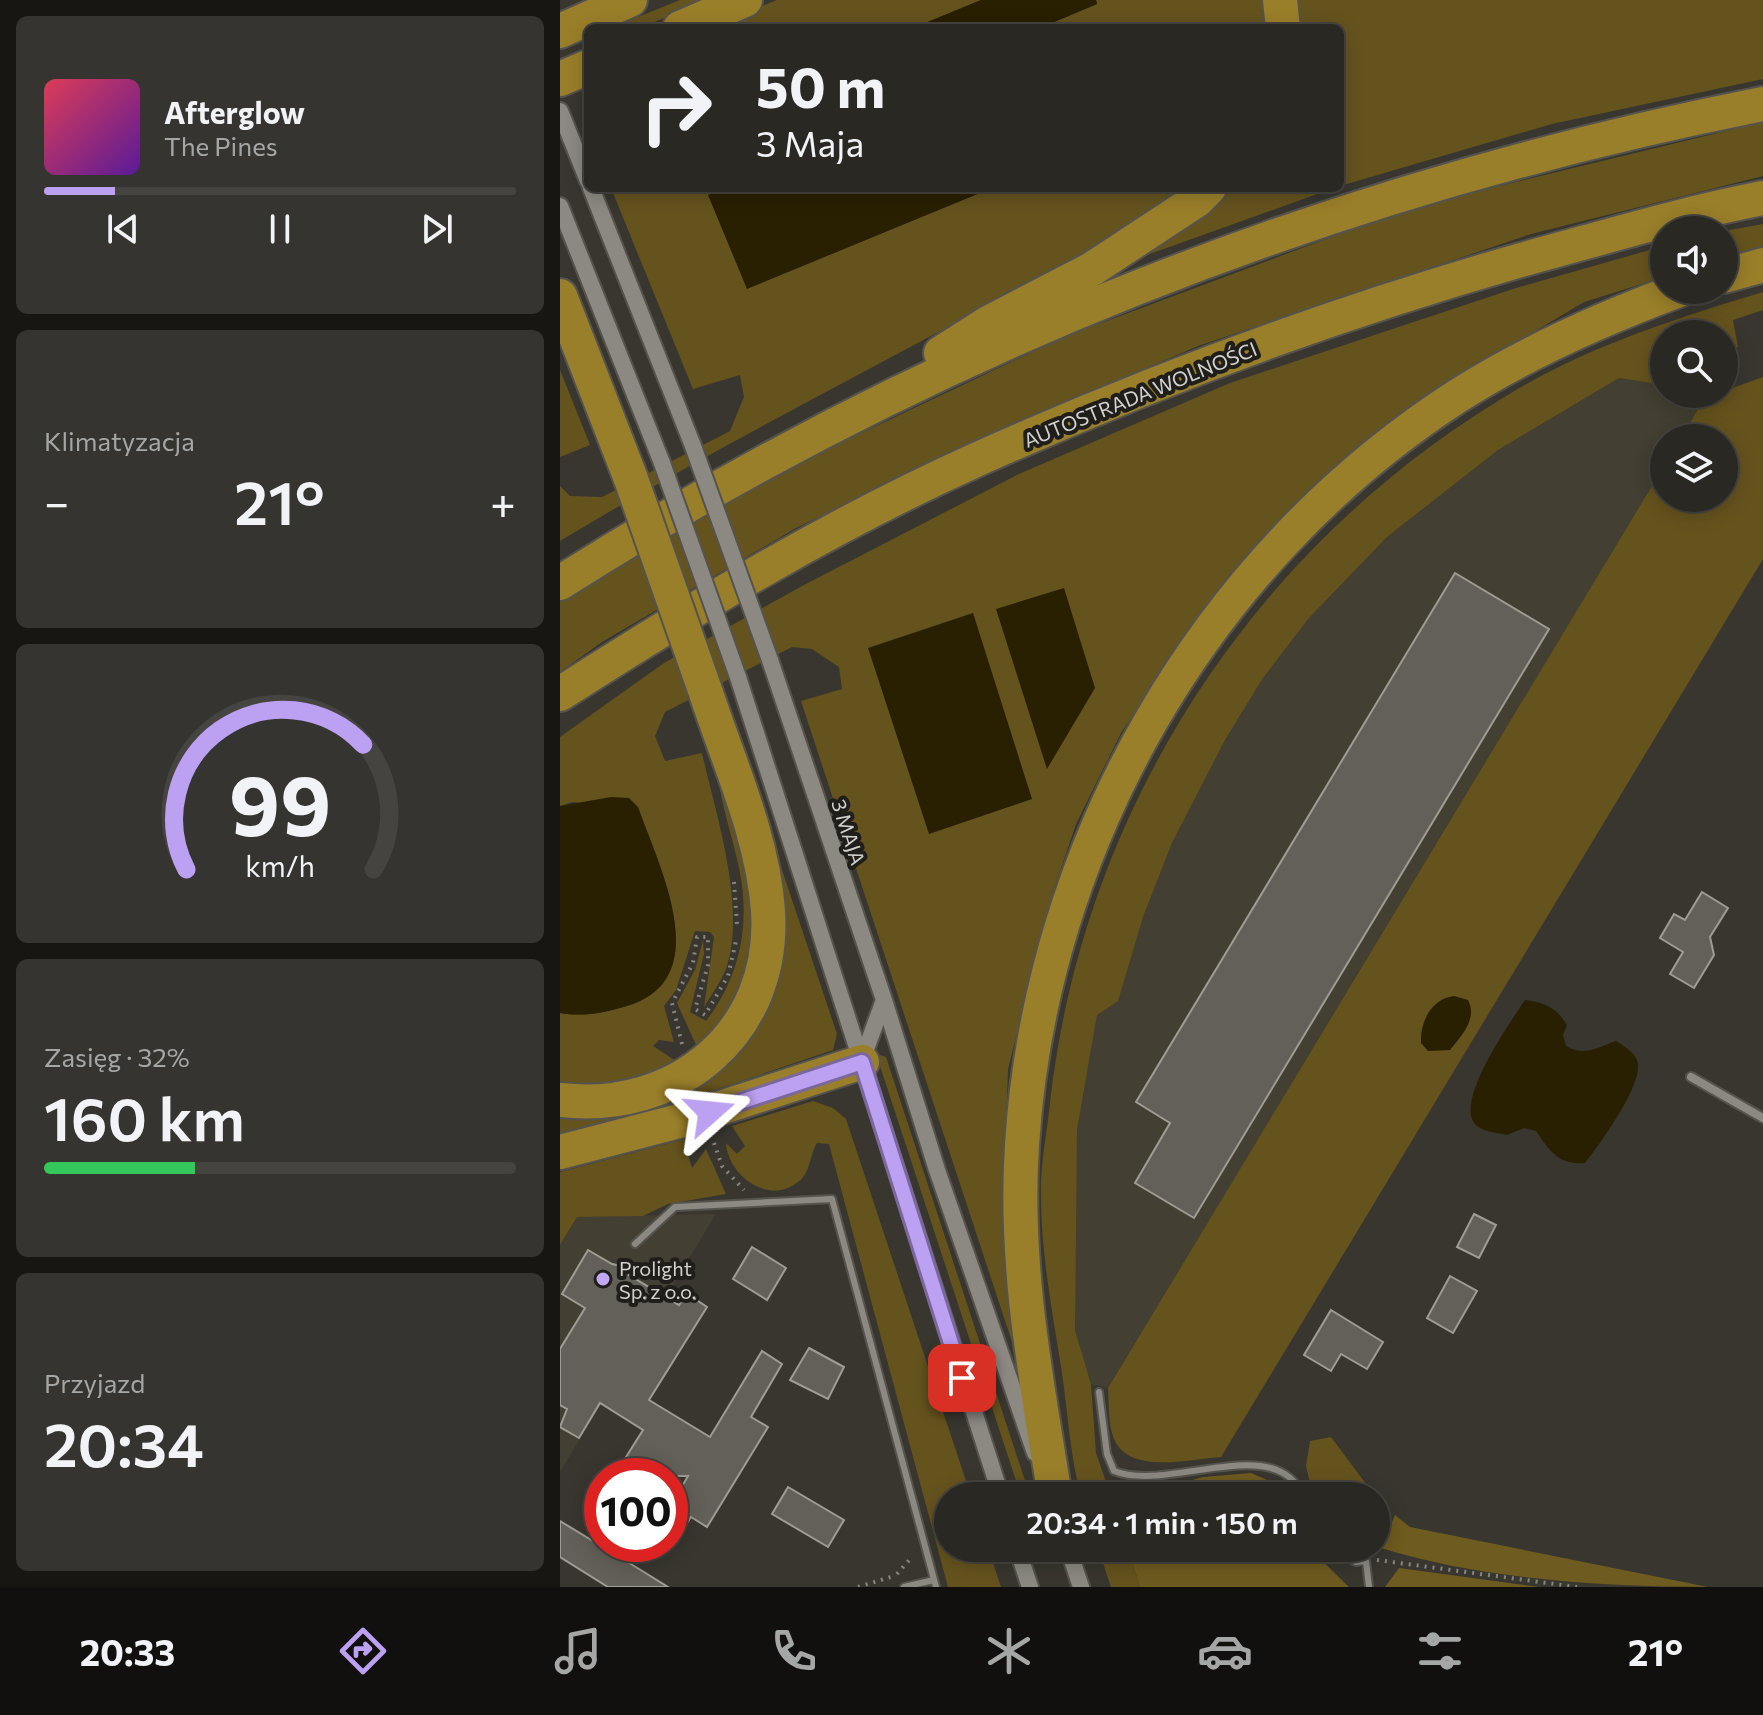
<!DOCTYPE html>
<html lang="pl">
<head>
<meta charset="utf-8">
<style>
  body { margin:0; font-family:Commissioner,sans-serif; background:#363430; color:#f1f3f6; height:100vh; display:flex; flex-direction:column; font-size:30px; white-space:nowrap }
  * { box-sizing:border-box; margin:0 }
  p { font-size:26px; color:#a5a6a6 }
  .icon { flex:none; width:44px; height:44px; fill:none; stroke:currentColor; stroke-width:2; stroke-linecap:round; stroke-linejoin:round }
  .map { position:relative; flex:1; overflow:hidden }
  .side { display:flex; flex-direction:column; gap:16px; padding:16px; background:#171613; width:560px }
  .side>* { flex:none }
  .guide { position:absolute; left:24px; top:24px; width:760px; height:168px; border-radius:12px; box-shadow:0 4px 20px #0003,0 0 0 2px #464441; background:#2a2823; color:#f1f3f6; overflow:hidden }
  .controls { position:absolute; left:1090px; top:216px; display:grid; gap:16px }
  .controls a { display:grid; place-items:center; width:88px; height:88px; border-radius:50%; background:#2a2823; box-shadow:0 4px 20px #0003,0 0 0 2px #464441; font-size:40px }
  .speed { position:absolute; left:24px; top:1458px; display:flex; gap:16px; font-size:40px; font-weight:700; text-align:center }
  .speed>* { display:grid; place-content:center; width:104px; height:104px; border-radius:50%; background:#2a2823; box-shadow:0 4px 20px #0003,0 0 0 2px #464441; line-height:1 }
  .speed .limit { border:12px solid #d22; background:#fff; color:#111 }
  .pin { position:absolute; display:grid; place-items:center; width:68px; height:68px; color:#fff; margin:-34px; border-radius:16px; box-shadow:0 4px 12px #0006 }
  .me { position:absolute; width:88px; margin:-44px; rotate:72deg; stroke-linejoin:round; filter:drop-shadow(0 0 6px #0008) }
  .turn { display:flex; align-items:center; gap:28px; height:168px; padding:0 40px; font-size:36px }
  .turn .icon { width:104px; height:104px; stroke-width:2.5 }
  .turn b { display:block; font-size:56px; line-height:68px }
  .big { font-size:60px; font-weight:600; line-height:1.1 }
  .side .tile { flex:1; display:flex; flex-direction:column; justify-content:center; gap:12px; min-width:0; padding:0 28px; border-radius:12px; background:#363430 }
  .side .dial { align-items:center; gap:0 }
  .dial svg { height:208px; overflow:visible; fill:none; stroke:#464441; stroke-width:7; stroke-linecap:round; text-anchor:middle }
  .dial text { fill:#f1f3f6; stroke:none }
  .song { display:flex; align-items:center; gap:24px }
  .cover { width:96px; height:96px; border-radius:12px; background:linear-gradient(135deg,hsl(350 70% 55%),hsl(270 70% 35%)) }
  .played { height:8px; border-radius:4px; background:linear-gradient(90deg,#bca0f2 15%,#464441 15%) }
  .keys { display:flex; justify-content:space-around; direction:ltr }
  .heat { display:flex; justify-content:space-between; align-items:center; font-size:44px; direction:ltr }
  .charge { height:12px; border-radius:6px; background:linear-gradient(90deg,#34c759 32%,#464441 0) }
  .trip { position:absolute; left:374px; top:1482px; width:456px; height:80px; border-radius:40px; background:#2a2823; box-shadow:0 4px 20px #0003,0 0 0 2px #464441; font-weight:600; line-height:80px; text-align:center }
  .dock { display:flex; height:128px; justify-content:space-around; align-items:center; background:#11100e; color:#a5a6a6 }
  .dock .icon { width:56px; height:56px }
  .dock .active { color:#bca0f2 }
  .dock b { font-size:36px; color:#f1f3f6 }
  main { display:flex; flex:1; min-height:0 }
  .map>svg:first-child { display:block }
  .built { fill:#433f32 }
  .green { fill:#65531e }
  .forest { fill:#6e5b1f }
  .water { fill:#291f01 }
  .building { fill:#636059; stroke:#9f9c94; stroke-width:2 }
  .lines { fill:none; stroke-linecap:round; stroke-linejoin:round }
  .service-casing { stroke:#55534e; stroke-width:10 }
  .minor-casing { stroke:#55534e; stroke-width:12 }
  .secondary-casing { stroke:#55534e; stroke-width:20 }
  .motorway-casing { stroke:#55534e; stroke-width:38 }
  .path { stroke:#86857f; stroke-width:4; stroke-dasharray:2 6; stroke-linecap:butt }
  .service { stroke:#8b8981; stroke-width:6 }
  .minor { stroke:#8b8981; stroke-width:8 }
  .secondary { stroke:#8b8981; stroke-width:16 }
  .motorway { stroke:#9a7f2a; stroke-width:34 }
  .secondary-bridge-casing { stroke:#55534e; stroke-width:20; stroke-linecap:butt }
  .motorway-bridge-casing { stroke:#55534e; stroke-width:38; stroke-linecap:butt }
  .secondary-bridge { stroke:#8b8981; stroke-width:16 }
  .motorway-bridge { stroke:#9a7f2a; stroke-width:34 }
  .route-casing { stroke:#7a689d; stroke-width:20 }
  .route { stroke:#bca0f2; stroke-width:14 }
  .poi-dot { fill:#c3a7f2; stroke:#1f1e1b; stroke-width:3 }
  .labels { text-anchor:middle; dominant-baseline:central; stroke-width:8; stroke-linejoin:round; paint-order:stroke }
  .street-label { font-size:20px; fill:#d2d1cd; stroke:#1f1e1b }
  .poi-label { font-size:20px; fill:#d2d1cd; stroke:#1f1e1b; text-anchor:start }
</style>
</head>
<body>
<main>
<section class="side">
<div class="tile">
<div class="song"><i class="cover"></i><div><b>Afterglow</b><p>The Pines</p></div></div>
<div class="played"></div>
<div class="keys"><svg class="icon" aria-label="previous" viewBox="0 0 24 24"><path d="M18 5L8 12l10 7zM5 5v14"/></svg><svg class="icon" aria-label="pause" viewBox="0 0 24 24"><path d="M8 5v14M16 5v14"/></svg><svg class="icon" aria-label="next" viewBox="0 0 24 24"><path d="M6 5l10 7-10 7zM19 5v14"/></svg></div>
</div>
<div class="tile"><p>Klimatyzacja</p>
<div class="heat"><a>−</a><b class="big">21°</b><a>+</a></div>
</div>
<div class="tile dial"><svg viewBox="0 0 100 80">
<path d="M14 69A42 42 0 1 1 86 69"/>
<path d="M14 69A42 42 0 0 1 82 21" stroke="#bca0f2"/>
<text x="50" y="56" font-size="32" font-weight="700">99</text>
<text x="50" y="72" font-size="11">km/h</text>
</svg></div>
<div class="tile"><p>Zasięg · 32%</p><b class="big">160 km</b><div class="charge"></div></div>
<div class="tile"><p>Przyjazd</p><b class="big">20:34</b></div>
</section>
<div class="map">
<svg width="1203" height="1587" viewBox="0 0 1203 1587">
  <rect width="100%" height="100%" fill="#38362f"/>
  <!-- built -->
  <path class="built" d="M1059,378L1104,385V394L1145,397L1121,438H1104V466L548,1388L531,1384L515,1330L513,1249L517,1130L537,1014L583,917L612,843L665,740L703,678L749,618L827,537L938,450Z
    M156,1214L0,1472V1245L17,1217Z"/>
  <!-- green -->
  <path class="green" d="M120,0H148L80,28H51Z
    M217,0H421L353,28H146Z
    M536,0H704L708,28H480L537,4Z
    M733,0H1203V79L992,124L780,186V28H735Z
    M1203,122V176L971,234L638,346L439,431L236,528L42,642L0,672V601L48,569L232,466L504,337L849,208Z
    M51,188H166L149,195L187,288L432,188H628L610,205C409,321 199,421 0,541V486L10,496L42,497L170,431L184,397L180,375L133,389Z
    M668,188H774L559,265L632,218Z
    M1203,224V247L1164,258V231Z
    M1104,246V277L1024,302L853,404L721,520L652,599L561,733L516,824L492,895L448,1069L444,1186L457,1357L241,701L282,689L279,667L252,649L232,647L105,712L95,736L105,761L142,753C156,815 187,908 166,969C161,982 151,995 144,1007L154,937L150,932L135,931L116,990L104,1006L114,1042L99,1040L93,1046L116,1061C80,1079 40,1090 0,1081V1013C24,1017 43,1013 67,1006C158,979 98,865 78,807L12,802L0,806V737L104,663L242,586L459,474L670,383L956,288Z
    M1203,292V310L1173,320L1178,347L1164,354V334H1104V385L1059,378L938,450L827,537L749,618L703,678L665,740L612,843L583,917L558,1001L537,1015L517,1130L515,1330L531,1384L536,1453L551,1496H521C510,1456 508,1414 502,1373C493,1315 481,1255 481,1196C480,1165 487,1133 490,1103C523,807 695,545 951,393C1029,346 1117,318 1203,292Z
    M0,370L30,445L0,457Z
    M1203,377V559L661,1457C629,1459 563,1477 552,1433C548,1419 549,1402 548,1388L1104,466V498H1164V438H1121L1145,397L1164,394V391Z
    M157,765L190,871L193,942L175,1002L137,1047L117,1003L135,970L143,940L144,954L130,1012L146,1021C180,977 191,924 179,868C172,834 159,800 157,765Z
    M216,852L277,1034L273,1050L114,1104L0,1133V1110L141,1081L224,912Z
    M320,1055L326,1057L470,1496H461L318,1060Z
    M253,1101L273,1108L286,1119L411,1496H388V1548H428L441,1587H388L269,1144L257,1143C249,1156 251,1173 238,1182C208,1206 168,1175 166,1143L177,1154L185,1146L172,1126Z
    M137,1136L128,1155L132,1168L146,1149L166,1194L108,1204L83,1216L17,1217L0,1245V1172Z
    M771,1437L815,1496H753L746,1466L750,1441Z
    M538,1548H568L580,1587H551Z"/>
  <!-- forest -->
  <path class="forest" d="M691,1473L717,1484L729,1496H576L643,1477Z
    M835,1515L850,1527L1148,1587C1044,1587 920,1579 821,1548Z
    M568,1548H749L789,1587H580Z
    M839,1568L979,1587H825Z"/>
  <!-- water -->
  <path class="water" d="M421,0H536L537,4L480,28H353Z
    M166,188H432L187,289L148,195Z
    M504,588L535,688L487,769L436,609Z
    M413,613L472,799L369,834L308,648Z
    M51,797L69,798L78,807C98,865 158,979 67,1006C43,1013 24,1017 0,1013V806Z
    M894,996L908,1000C918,1019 901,1036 890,1050L868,1051L861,1043C860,1022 871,999 894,996Z
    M965,1000C984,1002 997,1008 1007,1025L1003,1035L1006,1046C1025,1057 1038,1047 1056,1041C1064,1046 1076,1053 1078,1063C1082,1086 1039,1145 1025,1163C998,1165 990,1151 976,1131L964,1128L947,1135C938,1133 925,1132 917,1126C891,1105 952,1020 965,1000Z"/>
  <!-- building -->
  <path class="building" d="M895,573L989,629L634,1218L575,1183L610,1123L576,1102Z
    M1142,892L1168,908L1150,937L1154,955L1134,988L1110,974L1123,952L1100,938L1114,914L1125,920Z
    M914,1214L936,1225L919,1258L897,1247Z
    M192,1247L226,1268L207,1300L173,1279Z
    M28,1250L52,1264L62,1266L71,1271L69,1275L119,1305L126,1293L147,1307L89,1400L150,1437L202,1351L222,1364L191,1417L208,1427L147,1527L131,1517L110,1549V1507L128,1476H54L83,1430L40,1403L19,1438L0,1427L7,1409L0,1405V1349L25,1308L2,1294Z
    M890,1276L917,1291L893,1333L867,1318Z
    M771,1310L823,1342L807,1369L781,1354L771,1371L744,1355Z
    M249,1348L284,1367L268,1399L230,1380Z
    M228,1487L284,1520L268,1547L212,1514Z
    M0,1521L84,1572L108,1587H48L0,1557Z"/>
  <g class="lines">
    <!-- service casing -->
    <g class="service-casing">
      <path id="service" d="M75,1244L115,1207L272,1199L376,1587
        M539,1392L547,1454L554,1471C608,1493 716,1431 743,1496
        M769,1548L796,1562L806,1561L809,1587
        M344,1587L374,1580"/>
    </g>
    <!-- minor casing -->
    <g class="minor-casing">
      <path id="minor" d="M1131,1077L1203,1118"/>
    </g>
    <!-- secondary casing -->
    <g class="secondary-casing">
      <path id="secondary" d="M0,111L28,181
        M31,188L133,446
        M0,206L102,463
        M210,660L324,1000L377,1170L475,1453
        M178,677L441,1496
        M302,1060L324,1000
        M457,1548L470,1587
        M508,1548L521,1587"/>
    </g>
    <!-- motorway casing -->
    <g class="motorway-casing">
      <path id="motorway" d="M720,0L723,28
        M120,28L185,0
        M0,31L70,0
        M0,79L28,67
        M1164,276L1203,265
        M0,296L71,479
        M381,353L428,323L532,269L637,200L649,188
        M0,583C369,348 773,189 1203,104
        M0,694C134,608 273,524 418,459C594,380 776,313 961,260C1042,238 1121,214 1203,198
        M0,1100C116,1114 216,1033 208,911C203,837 169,763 146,693
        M0,1152L123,1120L302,1062
        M495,1496C476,1379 454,1264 462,1145C481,846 643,561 896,397C966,352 1041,319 1119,290"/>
    </g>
    <!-- path -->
    <path class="path" d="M174,882L177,925
      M122,1044L112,1003L133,963L137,937H148V965L135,1009L145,1015L168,976L176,941
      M154,1143L162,1166L184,1190
      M817,1560L1017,1587
      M337,1574L352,1557
      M298,1587L334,1576"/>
    <!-- service -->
    <use href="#service" class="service"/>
    <!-- minor -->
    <use href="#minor" class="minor"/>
    <!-- secondary -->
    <use href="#secondary" class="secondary"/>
    <!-- motorway -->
    <use href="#motorway" class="motorway"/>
    <!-- secondary-bridge casing -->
    <g class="secondary-bridge-casing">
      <path id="secondary-bridge" d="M133,446L210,660
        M102,463L178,677"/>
    </g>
    <!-- motorway-bridge casing -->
    <g class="motorway-bridge-casing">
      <path id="motorway-bridge" d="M71,479L146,693"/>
    </g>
    <!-- secondary-bridge -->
    <use href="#secondary-bridge" class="secondary-bridge"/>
    <!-- motorway-bridge -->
    <use href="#motorway-bridge" class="motorway-bridge"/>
  </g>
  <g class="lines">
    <!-- route casing -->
    <g class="route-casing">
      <path id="route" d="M150,1112L302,1062L402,1378"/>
    </g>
    <!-- route -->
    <use href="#route" class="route"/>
  </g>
  <!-- markers -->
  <circle class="poi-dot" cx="43" cy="1279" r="8"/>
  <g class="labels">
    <!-- street labels -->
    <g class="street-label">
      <text transform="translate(580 394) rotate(-22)">AUTOSTRADA WOLNOŚCI</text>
      <text transform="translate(289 832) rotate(72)">3 MAJA</text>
    </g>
    <!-- poi labels -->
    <g class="poi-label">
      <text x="59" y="1268">Prolight<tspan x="59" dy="23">Sp. z o.o.</tspan></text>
    </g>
  </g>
</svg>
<div class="controls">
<a><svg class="icon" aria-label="sound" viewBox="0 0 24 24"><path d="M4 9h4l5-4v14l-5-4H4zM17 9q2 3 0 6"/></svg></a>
<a><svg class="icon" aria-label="search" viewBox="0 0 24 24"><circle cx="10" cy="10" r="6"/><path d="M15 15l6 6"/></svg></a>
<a><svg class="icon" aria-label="layers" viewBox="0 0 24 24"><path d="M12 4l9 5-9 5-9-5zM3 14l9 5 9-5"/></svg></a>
</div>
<div class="speed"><div class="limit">100</div></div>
<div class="pin" style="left:402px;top:1378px;background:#d93025"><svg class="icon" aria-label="arrive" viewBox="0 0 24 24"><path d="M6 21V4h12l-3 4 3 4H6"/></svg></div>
<svg class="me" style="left:150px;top:1112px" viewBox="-20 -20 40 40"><path d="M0-17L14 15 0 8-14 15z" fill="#bca0f2" stroke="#fff" stroke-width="4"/></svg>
<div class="trip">20:34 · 1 min · 150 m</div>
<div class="guide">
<div class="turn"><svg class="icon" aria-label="right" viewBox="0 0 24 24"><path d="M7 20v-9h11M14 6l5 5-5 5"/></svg><div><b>50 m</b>3 Maja</div></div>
</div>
</div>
</main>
<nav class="dock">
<b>20:33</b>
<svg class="icon active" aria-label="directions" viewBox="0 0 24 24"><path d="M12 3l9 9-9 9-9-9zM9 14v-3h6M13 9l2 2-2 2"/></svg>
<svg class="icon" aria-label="music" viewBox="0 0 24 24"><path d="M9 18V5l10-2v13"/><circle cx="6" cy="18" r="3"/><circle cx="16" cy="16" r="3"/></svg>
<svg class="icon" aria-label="phone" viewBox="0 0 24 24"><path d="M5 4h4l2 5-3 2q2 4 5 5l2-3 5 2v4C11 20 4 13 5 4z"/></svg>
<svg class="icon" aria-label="climate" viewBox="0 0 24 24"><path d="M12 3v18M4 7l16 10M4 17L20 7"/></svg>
<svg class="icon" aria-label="car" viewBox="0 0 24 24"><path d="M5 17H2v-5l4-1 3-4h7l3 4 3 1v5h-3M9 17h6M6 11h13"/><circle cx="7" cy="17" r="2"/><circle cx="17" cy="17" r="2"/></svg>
<svg class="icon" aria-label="filters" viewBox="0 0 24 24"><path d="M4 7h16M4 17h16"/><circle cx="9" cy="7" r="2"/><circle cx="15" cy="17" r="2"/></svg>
<b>21°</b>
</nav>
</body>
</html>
